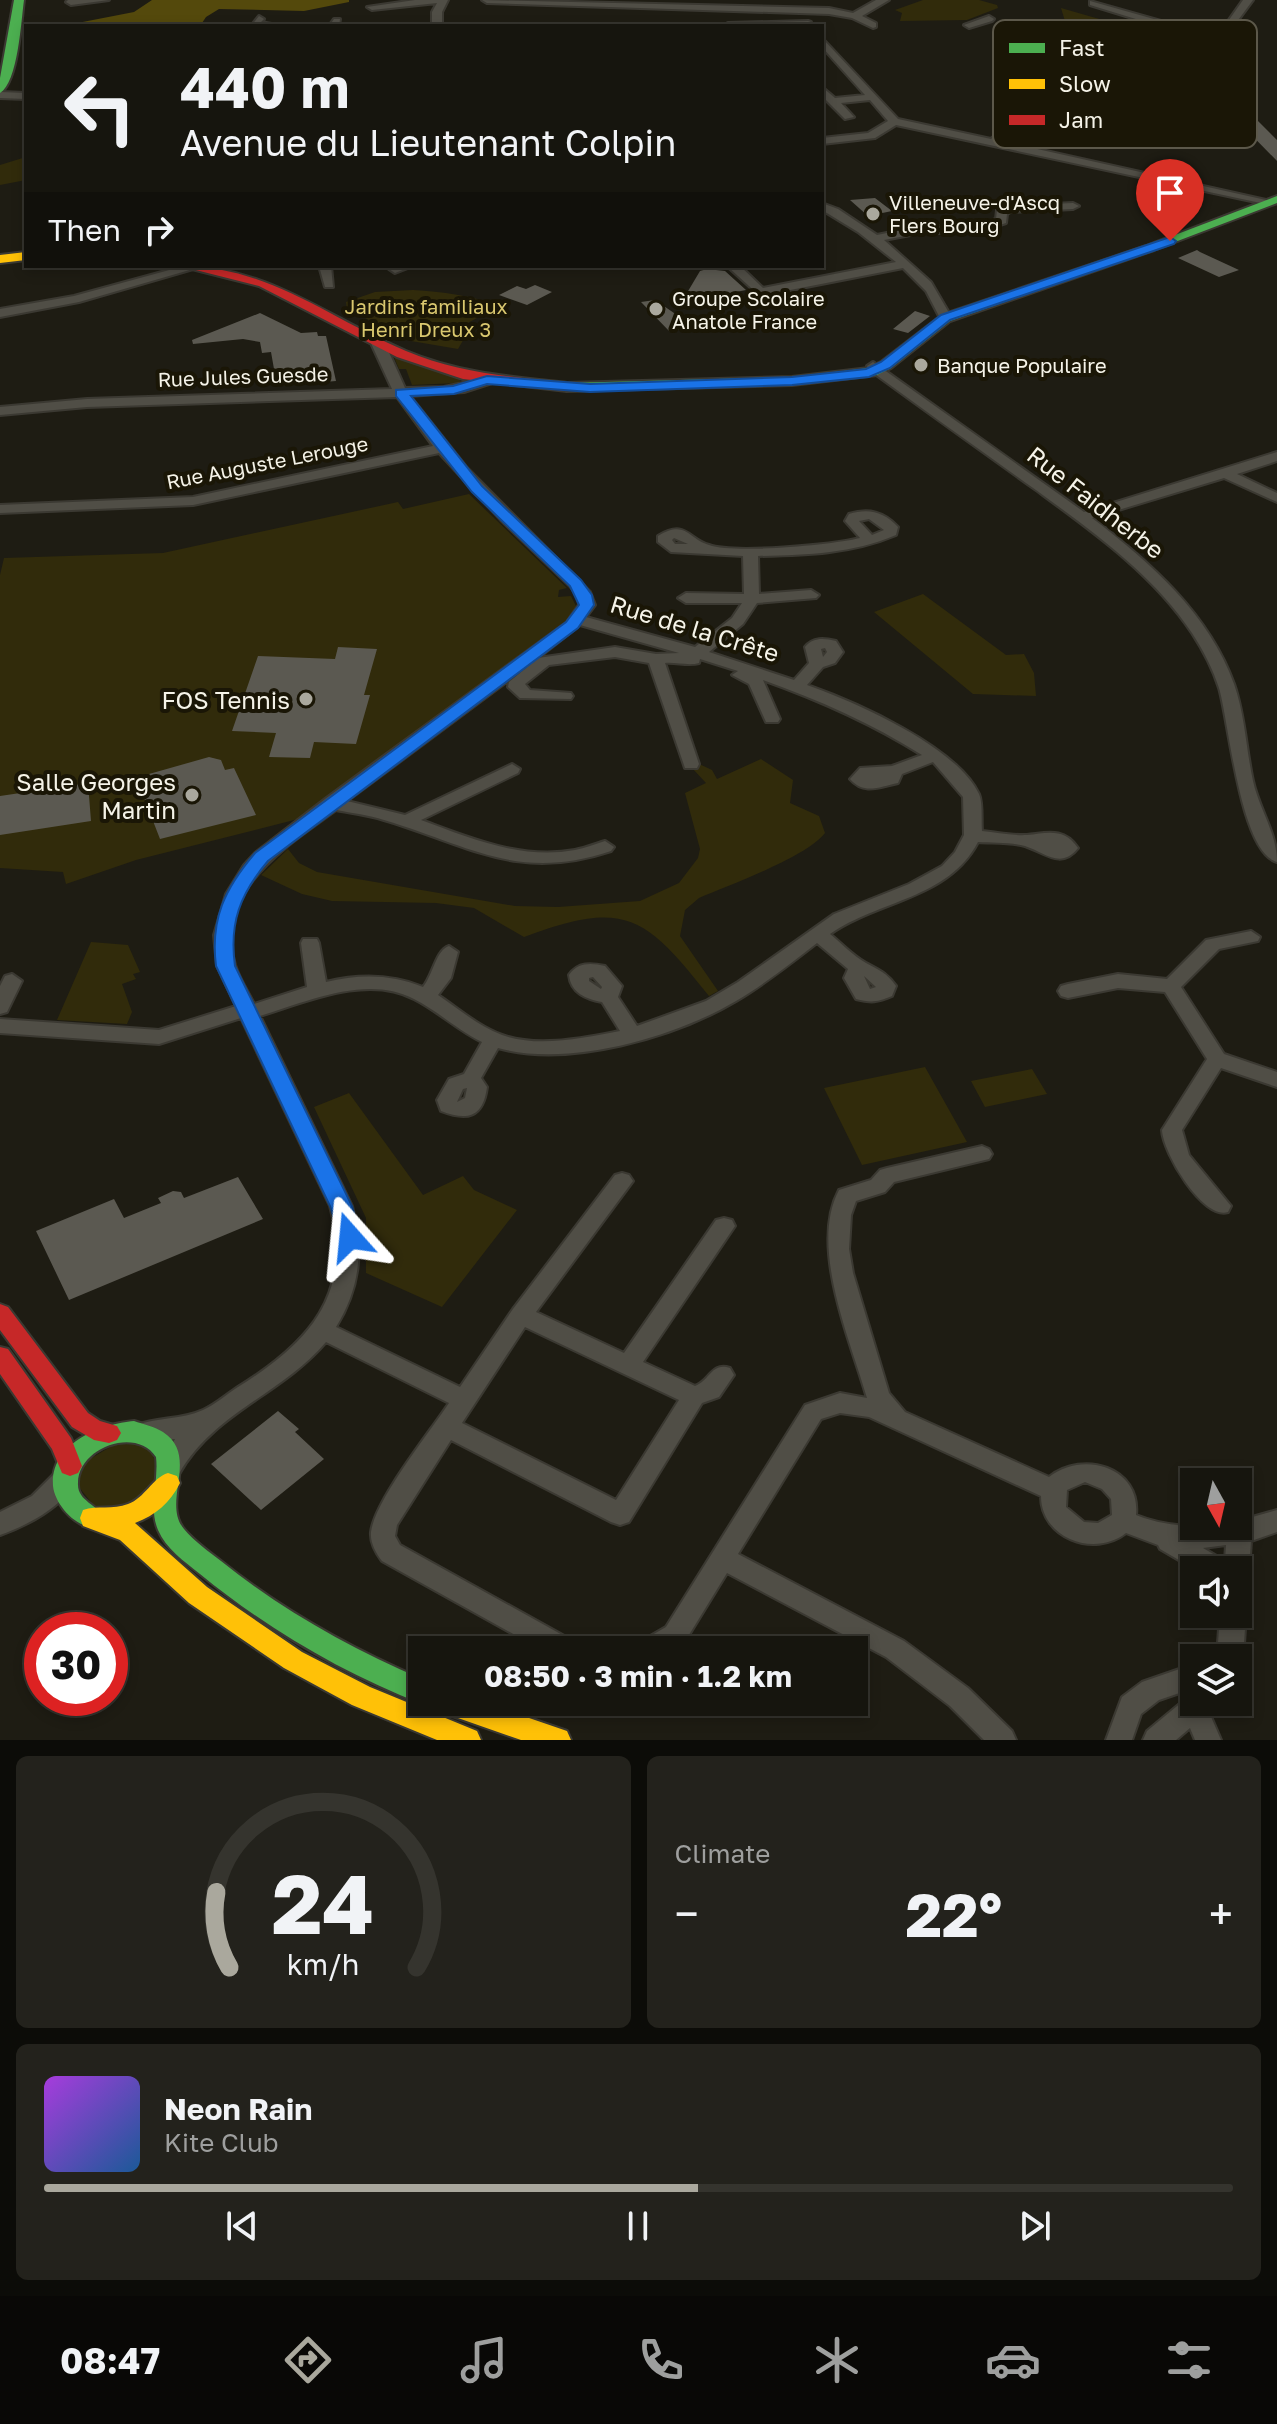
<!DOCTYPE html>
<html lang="en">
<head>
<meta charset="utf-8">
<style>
  body { margin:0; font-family:"Golos Text",sans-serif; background:#23221c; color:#f1f3f6; height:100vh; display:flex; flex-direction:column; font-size:30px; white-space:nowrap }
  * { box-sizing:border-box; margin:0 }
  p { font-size:26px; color:#9e9f9e }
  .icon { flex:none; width:44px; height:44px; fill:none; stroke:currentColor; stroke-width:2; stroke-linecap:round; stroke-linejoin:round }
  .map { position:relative; height:1740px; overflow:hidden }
  .sheet { display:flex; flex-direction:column; gap:16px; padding:16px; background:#0c0c08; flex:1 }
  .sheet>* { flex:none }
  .guide { position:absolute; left:24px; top:24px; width:800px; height:244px; border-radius:0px; box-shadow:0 4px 12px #0003,0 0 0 2px #35342e; background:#16150e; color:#f1f3f6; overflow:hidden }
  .needle { width:52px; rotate:172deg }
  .buttons { position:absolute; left:1180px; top:1468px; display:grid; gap:16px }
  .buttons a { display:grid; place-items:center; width:72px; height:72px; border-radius:0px; background:#16150e; box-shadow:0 4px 12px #0003,0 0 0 2px #35342e; font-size:40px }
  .speed { position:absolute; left:24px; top:1612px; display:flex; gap:16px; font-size:40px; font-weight:700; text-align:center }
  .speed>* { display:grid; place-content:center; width:104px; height:104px; border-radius:50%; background:#16150e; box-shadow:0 4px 12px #0003,0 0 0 2px #35342e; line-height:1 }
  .speed .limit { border:12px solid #d22; background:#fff; color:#111 }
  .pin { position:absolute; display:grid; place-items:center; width:68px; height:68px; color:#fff; margin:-82px -34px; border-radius:50% 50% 50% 0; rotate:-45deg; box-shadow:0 0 8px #0007 }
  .pin .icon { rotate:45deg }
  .me { position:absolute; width:88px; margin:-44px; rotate:342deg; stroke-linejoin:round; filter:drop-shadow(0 0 6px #0008) }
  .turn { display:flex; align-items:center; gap:28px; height:168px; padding:0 24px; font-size:36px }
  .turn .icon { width:104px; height:104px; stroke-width:2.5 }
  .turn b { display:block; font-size:56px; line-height:68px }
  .then { display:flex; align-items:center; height:76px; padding:0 24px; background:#0003; gap:16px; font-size:30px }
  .big { font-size:60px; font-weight:700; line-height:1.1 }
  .sheet .widget { flex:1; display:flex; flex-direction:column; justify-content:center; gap:12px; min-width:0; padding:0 28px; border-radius:12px; background:#23221c }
  .sheet .dial { align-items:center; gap:0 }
  .dial svg { height:208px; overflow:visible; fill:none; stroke:#35342e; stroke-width:7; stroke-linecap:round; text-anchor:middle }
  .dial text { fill:#f1f3f6; stroke:none }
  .song { display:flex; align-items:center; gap:24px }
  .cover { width:96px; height:96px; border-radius:12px; background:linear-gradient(135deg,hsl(280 70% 55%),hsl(210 70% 35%)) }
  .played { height:8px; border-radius:4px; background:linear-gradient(90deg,#aaa89d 55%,#35342e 55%) }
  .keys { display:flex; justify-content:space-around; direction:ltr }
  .heat { display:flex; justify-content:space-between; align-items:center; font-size:44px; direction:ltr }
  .sheet .tiles { flex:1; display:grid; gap:16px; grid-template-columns:1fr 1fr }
  .widget:last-child { grid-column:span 2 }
  .trip { position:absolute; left:408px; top:1636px; width:460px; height:80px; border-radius:0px; background:#16150e; box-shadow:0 4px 12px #0003,0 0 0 2px #35342e; font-weight:700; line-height:80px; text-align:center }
  .menu { display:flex; height:128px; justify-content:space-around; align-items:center; background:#090806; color:#9e9f9e }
  .menu .icon { width:56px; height:56px }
  .menu .selected { color:#aaa89d }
  .menu b { font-size:36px; color:#f1f3f6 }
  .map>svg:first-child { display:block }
  .green { fill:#312b0b }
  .water { fill:#54490c }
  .building { fill:#5b5951 }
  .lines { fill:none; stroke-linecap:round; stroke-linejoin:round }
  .street-casing { stroke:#3b3932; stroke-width:4 }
  .fast-casing { stroke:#3b3932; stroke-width:4 }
  .slow-casing { stroke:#3b3932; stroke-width:4 }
  .jam-casing { stroke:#3b3932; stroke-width:4 }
  .street { fill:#504e46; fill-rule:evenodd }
  .fast { fill:#4caf50; fill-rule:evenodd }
  .slow { fill:#ffc107; fill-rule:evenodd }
  .jam { fill:#c62828; fill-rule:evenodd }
  .route { fill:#1a73e8; stroke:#114b97; stroke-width:2 }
  .poi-dot { fill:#aaa89d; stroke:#1a1606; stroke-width:3 }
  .labels { text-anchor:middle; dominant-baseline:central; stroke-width:8; stroke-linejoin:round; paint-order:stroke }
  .far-poi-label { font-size:20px; fill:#f5f3e8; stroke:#1a1606; text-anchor:start }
  .far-park-label { font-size:20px; fill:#dac86f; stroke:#1a1606 }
  .far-street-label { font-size:20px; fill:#f5f3e8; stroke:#1a1606 }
  .street-label { font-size:24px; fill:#f5f3e8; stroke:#1a1606 }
  .poi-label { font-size:24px; fill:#f5f3e8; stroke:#1a1606; text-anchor:end }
  .key { fill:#1a1606; stroke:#5c584a; stroke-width:2 }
  .key-label { font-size:22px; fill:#f5f3e8 }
</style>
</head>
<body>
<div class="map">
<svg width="1277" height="1740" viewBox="0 0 1277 1740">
  <rect width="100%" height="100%" fill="#1e1c13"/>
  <!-- green -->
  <path class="green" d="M923,0H979L997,5L998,8L967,20L900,21L902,13L895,10Z
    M1061,8L1127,27L1122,29L1128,31L1117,37L1163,51L1158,53L1125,44L1106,52L1115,56L1089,67L1105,73L1086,83L1090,85L1085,87Z
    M26,157V180L0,185V165Z
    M413,290C442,292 472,295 499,306L466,324L469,330L458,349L411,341L347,309L346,302L375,292Z
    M396,356L461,378L459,383L412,385L406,369H399L394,357Z
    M469,494L567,588L559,590L558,597L571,596L576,606L571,617L298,819L136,860L66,884L63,872L0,868V575L4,558L163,553L398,502L403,509Z
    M923,594L1006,655L1024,654L1034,673L1036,696L973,694L874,612Z
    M761,759L793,780L790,803L819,816L825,833C805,858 731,884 699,898L685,910L680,936L718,991L709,996C645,915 625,899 524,937L474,908L436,903L332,901L302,894L261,875L288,849L299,863L317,872L515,906L558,907L640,901L679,883L698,858L700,849L685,793L706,783L692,768L697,763L712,770L717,779Z
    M91,942L128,945L140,972L133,974L136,979L122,984L132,1012L127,1024L57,1020Z
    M925,1067L967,1142L862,1165L824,1088Z
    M1032,1069L1047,1094L985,1107L971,1081Z
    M349,1093L423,1195L463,1176L474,1190L517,1210L442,1307L366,1273V1218L314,1107Z
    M122,1440L151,1449L159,1474L135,1504L95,1507L78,1486L83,1463Z"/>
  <!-- water -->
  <path class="water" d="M152,0H349V2L304,11L219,9L206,17L200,26H62L134,12Z"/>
  <!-- building -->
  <path class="building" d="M1247,110L1277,140V161L1228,111Z
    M875,198L892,211L868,216L850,200Z
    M1197,250L1200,252L1239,270L1219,277L1178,258Z
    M707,269L725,271L746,290L681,303L700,271Z
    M535,285L552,292L527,305L499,295L517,286L526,289Z
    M655,300L693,326L670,332L641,302Z
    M915,311L930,316L908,333L893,329Z
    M260,313L301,333L317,332L318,336H326L336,381L277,386L271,352L262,353L260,342L243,339L193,344L192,340Z
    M338,647L377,649L364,695H370L356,744L314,742L310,758L269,757L276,733L232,731L258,656L335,659Z
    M209,757L221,760L225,770L234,768L256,815L160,839L141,790L154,787L149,774Z
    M88,783L91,821L0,835V796Z
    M238,1177L263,1219L69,1300L36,1231L114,1199L124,1218L161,1203L158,1198L173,1191L181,1192L184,1198Z
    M278,1411L299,1429L295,1432L324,1459L261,1510L211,1464Z"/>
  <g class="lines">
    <!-- street casing -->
    <g class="street-casing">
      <path id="street" d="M68,0H109L71,5L66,2Z
        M415,0H448L442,12V26H432V12L437,3L372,10L367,7Z
        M482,0L829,8L853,13L876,0H889L862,16L876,23V27L873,28L852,18L829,14L487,3Z
        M1243,0H1253L1230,31L1120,78L1168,93V97L1151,107L1166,124L1165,126H1157L1140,106L1155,96L1111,82C1071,99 1034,112 1001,141L1266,200L1272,203L1270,205L896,125L875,138L822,144V138L868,133L888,121L870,100L841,103L854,117L845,119L822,96V87L835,98L865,95L822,47V38L898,119L991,139L1016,117L1029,110L1198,38L1090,5V1L1207,34L1224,27Z
        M259,16L264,19L261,22L282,26H251Z
        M989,16L994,19L992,21L969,28L964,25Z
        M334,19H340L339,26H329Z
        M808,21L811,22V26H723L728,23Z
        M0,92L26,93V99L0,98Z
        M822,203L838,209L877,235L921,226H975L996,219L997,210L1008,206L1073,203L1079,206L1073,209L1010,212L1007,214L1006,223L975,233H921L884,240L931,282L952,318L946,322L940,318L926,291L903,268L760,296L727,266H740L763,288L896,262L858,232L822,210Z
        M184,266L200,267L79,302L0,317V309L74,296Z
        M319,266H331L333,287H325Z
        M393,266H413L395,273L389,269Z
        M376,337L387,348L405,388L444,387L492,377V383L464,392L410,396L467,468L590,592L595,605L586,617L695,647L732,618L742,603H686L678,598L686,593L744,594L743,556L671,552L658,542V536C686,519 688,539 709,545C734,554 832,545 860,538L845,521L849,514C869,508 884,512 898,527L896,535C851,554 806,555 758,556L759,594L811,590L819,595L816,598L757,603L743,624L709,652L794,680L809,663L805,647C813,637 824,638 836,641L843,652L835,663L823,667L807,685C855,702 956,746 979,794C983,803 981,820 982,831C996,832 1012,836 1027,835C1047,833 1064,827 1078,848C1061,870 1044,852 1025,846C1011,842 992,843 978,842C948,899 879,900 830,934C841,943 853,956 866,963C879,970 887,973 896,986L892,996C878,1002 871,1003 856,999L844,978L848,969L817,943C791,963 765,984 736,1001C675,1037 569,1068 498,1048L481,1078L487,1087C483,1118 467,1121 441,1111L437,1100L449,1079L464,1074L482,1042C457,1030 438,1011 414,999C367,974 306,1002 260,1016L352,1206C364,1249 360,1288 336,1327L460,1387L513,1309L615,1175L622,1173L629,1175L633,1181L536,1312L624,1353L716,1220L724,1218L732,1220L735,1226L643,1362L695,1386C710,1381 711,1362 730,1368L734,1375L719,1397L702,1403L629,1522L620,1525L611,1522L451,1440L397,1525L395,1536L400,1545L575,1642L579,1650H542L382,1561C376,1553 370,1543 371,1532C375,1500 430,1432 449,1403L326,1342C282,1394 213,1413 179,1474L171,1477L163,1474L159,1467L175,1439L145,1442L137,1439L133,1432L137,1425C158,1417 181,1420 203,1410C215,1405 227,1394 238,1387C309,1343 354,1294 330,1206L241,1018L159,1044L0,1033V1019L159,1030L236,1006L217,966L214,935L226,894L244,865L255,853L325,799L567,622L579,605L578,596L570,586L501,520L439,453L193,505L0,513V505L193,497L433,446L397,397L87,407L0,415V407L87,399L392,389L370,341ZM869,519L884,530L872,535L859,521ZM674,538L688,544H675L672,540ZM580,625L679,653L656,654L615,647L538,658ZM825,648L827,652L823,657L821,649ZM615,657L649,663L685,768H697L699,764L665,663C676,662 689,666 699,663L700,659L738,671L732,675L749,684L766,722H778L780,719L763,680C819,700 871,723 922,755L892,766L860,768L850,779C864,795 879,787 898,783L902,774L933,762L963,797L964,835L955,852L942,866L909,884L834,914L738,982L706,1001L637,1026L618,997L622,986L605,966C591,963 578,962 569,975C571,993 586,999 602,1002L620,1031C583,1038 538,1048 502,1035C478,1026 459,1009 438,995L451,978L458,952L449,946C436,950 433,975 423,987C391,974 359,974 326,982L319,943L317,939H303L301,943L307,987L254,1004C248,992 239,978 235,965C214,889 286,847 336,810C352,813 369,815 384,820C471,846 518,882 611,851L614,847L605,841C595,844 585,848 575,850C521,860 470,838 421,820L518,773L520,769L512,764L405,815L347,801L537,659L509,682L508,687L520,698L571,699L573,696L571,693L530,690L525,684L549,665ZM864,976L876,987L870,989ZM593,977L602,987L601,989L589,981V978ZM467,1088L465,1098L457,1102L463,1089ZM525,1327L679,1400L616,1500L462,1423Z
        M873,362L1084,512L1277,452V461L1237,474L1277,493V502L1224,478L1092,518C1150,562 1209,614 1234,684C1245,715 1246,749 1253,781C1259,809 1277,833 1277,862C1240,852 1229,721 1219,688C1213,669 1203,650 1192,633C1153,574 1092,531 1036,490C980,450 924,410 868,369L867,366Z
        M1251,931L1260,937L1258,941L1219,949L1181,987L1224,1054L1277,1072V1087L1221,1068L1182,1130L1189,1155L1231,1206L1228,1212C1203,1220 1163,1153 1162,1130L1207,1059L1165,992L1118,988L1068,998L1061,996L1058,991L1061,986L1068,984L1118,974L1167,979L1206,940Z
        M12,974L22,981L7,1012L0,1014V986L5,976Z
        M982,1146L989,1149L992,1154L989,1159L894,1182L885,1192L856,1201L851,1215L849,1249L853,1273L889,1393L905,1412L1049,1477C1083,1450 1141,1467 1136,1515C1171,1529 1202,1526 1238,1526V1521L1277,1510V1532L1251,1541L1249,1570L1246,1578L1238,1581V1570H1196L1160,1549L1158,1545L1126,1533C1094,1558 1041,1538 1041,1496L869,1417L840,1413L821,1419L738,1554L904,1641L968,1688L1012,1731L1016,1740H984L950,1706L886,1657L727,1573L684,1643L673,1650H636L640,1642L666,1627L805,1405L840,1393L867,1398C850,1339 809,1246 839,1190L871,1180L880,1170L887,1168ZM1085,1482L1102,1489L1111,1499L1112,1515L1098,1523L1084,1522L1066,1507L1067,1490ZM1226,1545L1225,1561L1203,1548Z
        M65,1469L74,1472L77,1479C63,1507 28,1525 0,1535V1512L32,1496L56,1472Z
        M1238,1604L1246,1614L1243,1658L1238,1667V1658H1217L1220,1614H1238Z
        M1194,1664V1688L1159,1700L1141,1714L1132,1740H1106L1122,1697L1142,1682Z
        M1194,1692V1702H1214L1209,1712L1221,1740H1195L1190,1728L1176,1740H1143L1147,1731Z"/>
    </g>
    <!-- fast casing -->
    <g class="fast-casing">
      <path id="fast" d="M14,0H24C21,22 18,82 0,93V78Z
        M1277,196V203L1154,250L950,321L891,368L877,375L792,385L567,391L560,387L567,383L792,377L869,368L881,362L942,315L1146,246Z
        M134,1421C143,1424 155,1427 163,1432C200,1456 161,1502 184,1529C194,1541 208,1551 221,1561C282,1610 350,1648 422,1679V1702H428L422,1704C342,1673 266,1628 200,1574C184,1561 166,1549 158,1530C148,1506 159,1482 156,1457C136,1426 76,1448 78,1485C78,1501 98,1505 104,1518L101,1526C80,1533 55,1506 53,1486C50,1443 101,1424 134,1421Z"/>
    </g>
    <!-- slow casing -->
    <g class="slow-casing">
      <path id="slow" d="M26,252V260L0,263V255Z
        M168,1473L177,1476L180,1483C170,1503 156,1515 135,1523L207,1587L302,1652L370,1687L477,1731L481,1740H437L352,1705L284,1668L189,1603L120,1540L83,1526L80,1518L83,1510C97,1505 113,1510 128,1504C145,1498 152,1478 168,1473Z
        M434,1702H483L567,1731L571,1740H521L438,1711Z"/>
    </g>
    <!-- jam casing -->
    <g class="jam-casing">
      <path id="jam" d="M180,266C269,266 328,318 406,351C458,373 512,377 567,383L574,387L567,391L463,379L397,357L259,286Z
        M0,1304L8,1307L88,1413L100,1421L117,1426L121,1433L117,1440L109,1443L94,1440L72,1427L0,1330Z
        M0,1347L8,1349L71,1438L82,1466L78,1473L70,1476L62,1473L52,1449L0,1374Z"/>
    </g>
    <!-- street -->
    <use href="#street" class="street"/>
    <!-- fast -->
    <use href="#fast" class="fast"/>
    <!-- slow -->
    <use href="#slow" class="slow"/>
    <!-- jam -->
    <use href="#jam" class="jam"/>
  </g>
  <!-- route -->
  <path class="route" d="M1170,237L1176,241L1174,244L950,320L890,368L869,377L792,385L590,392L487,384L454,394L411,396L482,486L581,580L592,595L594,605L578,628L268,861C240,894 229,923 235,966L352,1206L361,1237L358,1243L350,1245L342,1243L330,1206L216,966C210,919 225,888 255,853L566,622L579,605L570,586L472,492L396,396V390L453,386L487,376L590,384L792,377L866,369L881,362L941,315Z"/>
  <!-- markers -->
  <g class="poi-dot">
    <circle cx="873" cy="214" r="8"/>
    <circle cx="656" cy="309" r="8"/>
    <circle cx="921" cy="365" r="8"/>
    <circle cx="306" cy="699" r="8"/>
    <circle cx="192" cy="795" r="8"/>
  </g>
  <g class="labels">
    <!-- far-poi labels -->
    <g class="far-poi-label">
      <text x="889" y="202">Villeneuve-d'Ascq<tspan x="889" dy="23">Flers Bourg</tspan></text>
      <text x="672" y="298">Groupe Scolaire<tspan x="672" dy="23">Anatole France</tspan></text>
      <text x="937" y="365">Banque Populaire</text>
    </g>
    <!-- far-park labels -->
    <g class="far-park-label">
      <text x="426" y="306">Jardins familiaux<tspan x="426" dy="23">Henri Dreux 3</tspan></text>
    </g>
    <!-- far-street labels -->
    <g class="far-street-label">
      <text transform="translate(243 376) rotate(-2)">Rue Jules Guesde</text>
      <text transform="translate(267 462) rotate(-11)">Rue Auguste Lerouge</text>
    </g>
    <!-- street labels -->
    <g class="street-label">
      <text transform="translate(1096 502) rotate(38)">Rue Faidherbe</text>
      <text transform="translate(695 628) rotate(17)">Rue de la Crête</text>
    </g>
    <!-- poi labels -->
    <g class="poi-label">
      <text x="290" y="699">FOS Tennis</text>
      <text x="176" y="781">Salle Georges<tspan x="176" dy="28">Martin</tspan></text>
    </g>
  </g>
  <!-- legend -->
  <rect x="993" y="20" width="264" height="128" rx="12" class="key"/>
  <rect x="1009" y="43" width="36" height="10" fill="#4caf50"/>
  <rect x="1009" y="79" width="36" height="10" fill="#ffc107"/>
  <rect x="1009" y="115" width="36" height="10" fill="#c62828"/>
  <g class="key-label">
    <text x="1059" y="56">Fast</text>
    <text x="1059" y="92">Slow</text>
    <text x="1059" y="128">Jam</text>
  </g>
</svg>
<div class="buttons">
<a><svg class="needle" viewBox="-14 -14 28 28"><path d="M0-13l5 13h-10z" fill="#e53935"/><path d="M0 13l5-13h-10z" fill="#9e9f9e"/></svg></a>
<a><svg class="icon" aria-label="sound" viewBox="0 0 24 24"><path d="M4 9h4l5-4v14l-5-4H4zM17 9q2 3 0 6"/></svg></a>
<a><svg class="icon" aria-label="layers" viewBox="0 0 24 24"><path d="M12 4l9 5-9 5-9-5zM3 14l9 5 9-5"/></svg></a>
</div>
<div class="speed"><div class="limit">30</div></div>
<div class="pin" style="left:1170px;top:241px;background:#d93025"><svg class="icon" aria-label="arrive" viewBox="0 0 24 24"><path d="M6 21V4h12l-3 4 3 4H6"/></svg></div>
<svg class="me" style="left:350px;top:1237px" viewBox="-20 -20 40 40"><path d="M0-17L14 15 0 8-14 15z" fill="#1a73e8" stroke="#fff" stroke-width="4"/></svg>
<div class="trip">08:50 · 3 min · 1.2 km</div>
<div class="guide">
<div class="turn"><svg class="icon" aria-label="left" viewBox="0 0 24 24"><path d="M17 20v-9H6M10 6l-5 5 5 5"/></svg><div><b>440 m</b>Avenue du Lieutenant Colpin</div></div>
<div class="then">Then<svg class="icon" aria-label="right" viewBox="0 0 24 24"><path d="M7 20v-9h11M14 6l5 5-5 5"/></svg></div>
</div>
</div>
<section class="sheet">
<div class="tiles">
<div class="widget dial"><svg viewBox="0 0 100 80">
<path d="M14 69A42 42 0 1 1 86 69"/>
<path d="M14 69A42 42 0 0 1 9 40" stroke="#aaa89d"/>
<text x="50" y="56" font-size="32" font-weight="700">24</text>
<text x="50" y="72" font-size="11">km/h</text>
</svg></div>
<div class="widget"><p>Climate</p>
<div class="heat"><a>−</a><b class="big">22°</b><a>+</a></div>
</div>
<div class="widget">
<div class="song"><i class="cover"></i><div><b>Neon Rain</b><p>Kite Club</p></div></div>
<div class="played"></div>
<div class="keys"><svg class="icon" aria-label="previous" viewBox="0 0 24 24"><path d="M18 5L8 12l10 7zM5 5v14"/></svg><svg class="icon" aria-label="pause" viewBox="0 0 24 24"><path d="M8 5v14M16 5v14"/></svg><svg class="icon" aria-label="next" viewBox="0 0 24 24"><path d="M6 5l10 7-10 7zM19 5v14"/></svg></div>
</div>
</div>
</section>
<nav class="menu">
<b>08:47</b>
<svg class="icon selected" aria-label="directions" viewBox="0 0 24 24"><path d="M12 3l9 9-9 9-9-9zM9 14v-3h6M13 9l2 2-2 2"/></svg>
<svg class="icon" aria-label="music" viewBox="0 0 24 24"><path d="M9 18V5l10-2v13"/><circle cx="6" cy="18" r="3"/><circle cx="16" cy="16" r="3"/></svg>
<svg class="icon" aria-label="phone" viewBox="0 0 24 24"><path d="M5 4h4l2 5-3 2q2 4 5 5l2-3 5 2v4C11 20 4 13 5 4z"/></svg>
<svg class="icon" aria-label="climate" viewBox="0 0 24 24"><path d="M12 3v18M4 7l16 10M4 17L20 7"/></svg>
<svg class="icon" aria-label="car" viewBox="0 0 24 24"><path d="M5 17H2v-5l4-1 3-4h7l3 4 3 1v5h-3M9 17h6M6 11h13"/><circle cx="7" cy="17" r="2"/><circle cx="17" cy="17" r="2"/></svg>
<svg class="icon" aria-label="filters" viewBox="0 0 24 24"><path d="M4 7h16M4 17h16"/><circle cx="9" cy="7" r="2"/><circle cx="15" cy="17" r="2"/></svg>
</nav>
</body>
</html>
